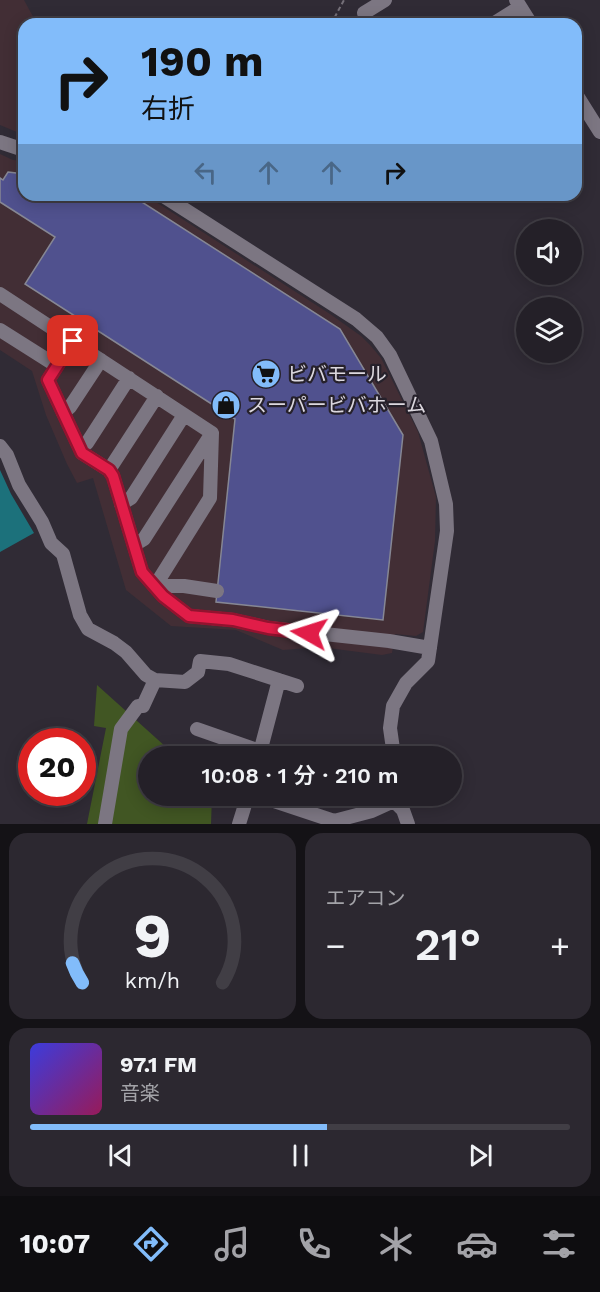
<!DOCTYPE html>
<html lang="ja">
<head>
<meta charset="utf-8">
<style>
  body { margin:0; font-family:"Work Sans","Noto Sans JP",sans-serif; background:#2c2830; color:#f1f3f6; height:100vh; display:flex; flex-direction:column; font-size:22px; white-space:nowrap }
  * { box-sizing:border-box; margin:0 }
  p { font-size:20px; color:#a3a3a8 }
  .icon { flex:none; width:33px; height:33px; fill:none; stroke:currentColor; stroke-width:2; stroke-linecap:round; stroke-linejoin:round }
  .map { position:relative; height:824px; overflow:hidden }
  .side { display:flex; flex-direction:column; gap:9px; padding:9px; background:#141216; flex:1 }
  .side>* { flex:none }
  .top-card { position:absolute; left:18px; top:18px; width:564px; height:183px; border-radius:18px; box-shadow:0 3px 15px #0003,0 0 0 2px #413e45; background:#82bcfa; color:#111; overflow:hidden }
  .buttons { position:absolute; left:516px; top:219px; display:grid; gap:12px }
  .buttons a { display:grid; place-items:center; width:66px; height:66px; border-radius:50%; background:#242028; box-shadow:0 3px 15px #0003,0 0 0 2px #413e45; font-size:30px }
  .speed { position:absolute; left:18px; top:728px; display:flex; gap:12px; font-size:30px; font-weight:700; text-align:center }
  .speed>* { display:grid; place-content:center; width:78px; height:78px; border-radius:50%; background:#242028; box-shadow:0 3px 15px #0003,0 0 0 2px #413e45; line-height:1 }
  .speed .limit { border:9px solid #d22; background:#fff; color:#111 }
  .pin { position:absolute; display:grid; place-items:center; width:51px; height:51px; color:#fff; margin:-26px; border-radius:12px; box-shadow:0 3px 9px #0006 }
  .me { position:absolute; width:66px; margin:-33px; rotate:276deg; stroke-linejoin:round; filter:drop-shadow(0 0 4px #0008) }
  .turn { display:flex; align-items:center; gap:21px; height:126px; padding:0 24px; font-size:27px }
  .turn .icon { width:78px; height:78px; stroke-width:2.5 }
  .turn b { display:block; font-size:42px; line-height:51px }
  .lanes { display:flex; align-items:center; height:57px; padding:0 24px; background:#0003; justify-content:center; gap:30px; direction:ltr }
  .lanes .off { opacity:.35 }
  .big { font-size:45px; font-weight:600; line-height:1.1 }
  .side .widget { flex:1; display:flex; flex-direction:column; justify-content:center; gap:9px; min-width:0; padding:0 21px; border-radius:18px; background:#2c2830 }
  .side .dial { align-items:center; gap:0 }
  .dial svg { height:156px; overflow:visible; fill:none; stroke:#413e45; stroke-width:7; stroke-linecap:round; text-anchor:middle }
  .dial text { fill:#f1f3f6; stroke:none }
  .song { display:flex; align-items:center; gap:18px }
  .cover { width:72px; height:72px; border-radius:9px; background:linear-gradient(135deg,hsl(240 70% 55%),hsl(330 70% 35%)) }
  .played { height:6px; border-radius:3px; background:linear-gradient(90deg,#82bcfa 55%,#413e45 55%) }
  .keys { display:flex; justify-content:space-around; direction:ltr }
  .heat { display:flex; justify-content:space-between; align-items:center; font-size:33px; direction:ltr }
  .side .tiles { flex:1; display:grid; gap:9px; grid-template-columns:1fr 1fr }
  .widget:last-child { grid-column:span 2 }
  .trip { position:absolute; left:138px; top:746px; width:324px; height:60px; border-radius:30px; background:#242028; box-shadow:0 3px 15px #0003,0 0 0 2px #413e45; font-weight:600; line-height:60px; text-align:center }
  .tabs { display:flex; height:96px; justify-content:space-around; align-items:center; background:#0e0d10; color:#a3a3a8 }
  .tabs .icon { width:42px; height:42px }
  .tabs .active { color:#82bcfa }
  .tabs b { font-size:27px; color:#f1f3f6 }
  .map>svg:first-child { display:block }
  .commercial { fill:#422e35 }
  .green { fill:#415623 }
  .water { fill:#1c717b }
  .building { fill:#50518e; stroke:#868794; stroke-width:1.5 }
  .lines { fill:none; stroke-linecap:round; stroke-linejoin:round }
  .path { stroke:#757079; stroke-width:2; stroke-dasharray:4.5 3; stroke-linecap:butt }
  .minor { stroke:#7c7682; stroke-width:14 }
  .route-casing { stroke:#92132f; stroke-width:15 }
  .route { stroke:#e11d48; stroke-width:10 }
  .labels { text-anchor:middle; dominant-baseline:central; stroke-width:4.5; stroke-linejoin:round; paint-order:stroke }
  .poi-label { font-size:20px; fill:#dcd8df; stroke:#26212b; text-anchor:start }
</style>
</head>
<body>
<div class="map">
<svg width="600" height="824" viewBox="0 0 600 824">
  <rect width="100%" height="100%" fill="#302b35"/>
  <!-- commercial -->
  <path class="commercial" d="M0,0H24L37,24H24V135L0,125Z
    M0,154L13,160L24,161V195H145L330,314L361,336L370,345L381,358L418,432L436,497L435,541L423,632L416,636L395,634L392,653L382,655L320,647L283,650L236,630L171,626L126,590L93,478L77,483L67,464L46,415L32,371L0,350Z"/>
  <!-- green -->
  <path class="green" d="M97,685L176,756H148V795H212L211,824H87L106,728L94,726Z"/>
  <!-- water -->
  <path class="water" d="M0,470L11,494L34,533L0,552Z"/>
  <!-- building -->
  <path class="building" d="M8,172L24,174V195H131L340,329L403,435L383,620L216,602L235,419L25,284L55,237L0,202V178L3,180Z"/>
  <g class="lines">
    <!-- path -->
    <path class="path" d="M331,24L344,0"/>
    <!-- minor -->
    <path class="minor" d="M516,0L531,24
      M371,24L364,13L385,0
      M493,24L520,7
      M576,94L600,132
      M0,142L24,150
      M162,195L356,319L377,337L390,355L431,441L446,504L447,531L428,661L406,683L393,706L390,728L394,756
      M0,294L212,433L144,539L134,545
      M0,330L57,366
      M73,341L48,380L82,453L109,470L113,476L142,572L163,596L189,616L233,620L269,628L389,641L430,648
      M63,413L70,407L101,360
      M212,433L210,498L155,586H184L217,591
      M0,446L7,455L19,485L42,522L51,543L63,554L80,615L88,629L114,643L126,652L146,675L155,680L185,682L198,672L200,661L229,664L297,686
      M80,449L87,443L129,378
      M109,470L157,396
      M121,504L131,498L184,415
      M197,729L260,751
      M259,756L279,680
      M256,795L334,821L372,811L394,801L403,810L408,824
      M105,824L121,729L138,706H143L155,680
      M239,824L248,795"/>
  </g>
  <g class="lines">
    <!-- route casing -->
    <g class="route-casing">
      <path id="route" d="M73,341L48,380L82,453L109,470L113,476L142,572L163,596L189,616L233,620L268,628L309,633"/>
    </g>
    <!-- route -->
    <use href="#route" class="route"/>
  </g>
  <!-- icons -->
  <defs>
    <g id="supermarket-disc" transform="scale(1.5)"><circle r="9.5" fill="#82bcfa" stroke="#26212b"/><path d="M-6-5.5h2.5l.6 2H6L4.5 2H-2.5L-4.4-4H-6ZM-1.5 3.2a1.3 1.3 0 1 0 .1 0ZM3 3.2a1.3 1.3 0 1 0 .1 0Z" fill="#111"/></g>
    <g id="shop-disc" transform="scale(1.5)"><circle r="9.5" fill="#82bcfa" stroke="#26212b"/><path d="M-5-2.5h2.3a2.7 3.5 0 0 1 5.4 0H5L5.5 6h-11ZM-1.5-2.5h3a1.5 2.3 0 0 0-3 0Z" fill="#111"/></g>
  </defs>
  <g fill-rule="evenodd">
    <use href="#supermarket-disc" x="266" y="374"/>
    <use href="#shop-disc" x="226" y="405"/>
  </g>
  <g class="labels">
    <!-- poi labels -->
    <g class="poi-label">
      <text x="287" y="374">ビバモール</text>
      <text x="247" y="405">スーパービバホーム</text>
    </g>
  </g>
</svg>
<div class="buttons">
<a><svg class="icon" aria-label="sound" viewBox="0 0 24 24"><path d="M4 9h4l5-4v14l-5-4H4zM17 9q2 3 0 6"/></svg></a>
<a><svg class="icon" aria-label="layers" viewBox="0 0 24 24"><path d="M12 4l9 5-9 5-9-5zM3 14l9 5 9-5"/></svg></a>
</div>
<div class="speed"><div class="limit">20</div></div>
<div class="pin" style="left:73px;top:341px;background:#d93025"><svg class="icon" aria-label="arrive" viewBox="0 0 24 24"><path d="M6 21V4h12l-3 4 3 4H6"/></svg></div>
<svg class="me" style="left:309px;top:633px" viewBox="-20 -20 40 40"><path d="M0-17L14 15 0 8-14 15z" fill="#e11d48" stroke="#fff" stroke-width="4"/></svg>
<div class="trip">10:08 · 1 分 · 210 m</div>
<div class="top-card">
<div class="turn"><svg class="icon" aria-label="right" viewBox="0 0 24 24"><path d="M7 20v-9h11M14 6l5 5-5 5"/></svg><div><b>190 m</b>右折</div></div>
<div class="lanes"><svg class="icon off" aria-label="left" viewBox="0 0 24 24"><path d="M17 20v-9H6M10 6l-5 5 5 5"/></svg><svg class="icon off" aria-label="ahead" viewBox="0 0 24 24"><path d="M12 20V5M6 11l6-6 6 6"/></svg><svg class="icon off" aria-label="ahead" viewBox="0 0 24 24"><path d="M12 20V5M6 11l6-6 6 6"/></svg><svg class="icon" aria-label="right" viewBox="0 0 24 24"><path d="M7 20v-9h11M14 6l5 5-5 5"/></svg></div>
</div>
</div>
<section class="side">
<div class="tiles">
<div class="widget dial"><svg viewBox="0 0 100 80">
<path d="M14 69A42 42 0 1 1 86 69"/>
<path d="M14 69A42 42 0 0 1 9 59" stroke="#82bcfa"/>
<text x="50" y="56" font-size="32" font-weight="700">9</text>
<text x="50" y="72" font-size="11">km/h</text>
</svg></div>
<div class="widget"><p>エアコン</p>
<div class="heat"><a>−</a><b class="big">21°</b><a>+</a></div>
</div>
<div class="widget">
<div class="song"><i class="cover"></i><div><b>97.1 FM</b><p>音楽</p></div></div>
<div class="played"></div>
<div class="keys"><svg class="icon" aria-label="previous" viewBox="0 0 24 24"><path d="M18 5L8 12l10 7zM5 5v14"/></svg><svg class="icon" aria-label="pause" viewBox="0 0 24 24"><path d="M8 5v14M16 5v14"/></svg><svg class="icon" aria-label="next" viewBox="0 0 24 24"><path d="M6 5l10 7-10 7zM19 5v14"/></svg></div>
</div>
</div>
</section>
<nav class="tabs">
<b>10:07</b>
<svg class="icon active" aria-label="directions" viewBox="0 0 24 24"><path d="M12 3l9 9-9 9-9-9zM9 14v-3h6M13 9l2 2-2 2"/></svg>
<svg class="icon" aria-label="music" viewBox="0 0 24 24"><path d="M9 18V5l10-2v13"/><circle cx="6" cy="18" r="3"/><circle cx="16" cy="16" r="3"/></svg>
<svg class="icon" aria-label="phone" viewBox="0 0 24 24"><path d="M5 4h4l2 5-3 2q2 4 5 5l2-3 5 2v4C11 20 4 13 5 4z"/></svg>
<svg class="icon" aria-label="climate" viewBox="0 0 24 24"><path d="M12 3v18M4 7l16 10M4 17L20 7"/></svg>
<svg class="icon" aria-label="car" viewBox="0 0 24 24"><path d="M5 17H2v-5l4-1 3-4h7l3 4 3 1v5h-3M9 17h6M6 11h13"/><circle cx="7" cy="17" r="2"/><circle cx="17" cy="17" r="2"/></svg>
<svg class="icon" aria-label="filters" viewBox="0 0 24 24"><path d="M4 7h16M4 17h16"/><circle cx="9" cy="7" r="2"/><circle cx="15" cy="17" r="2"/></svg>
</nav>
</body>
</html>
